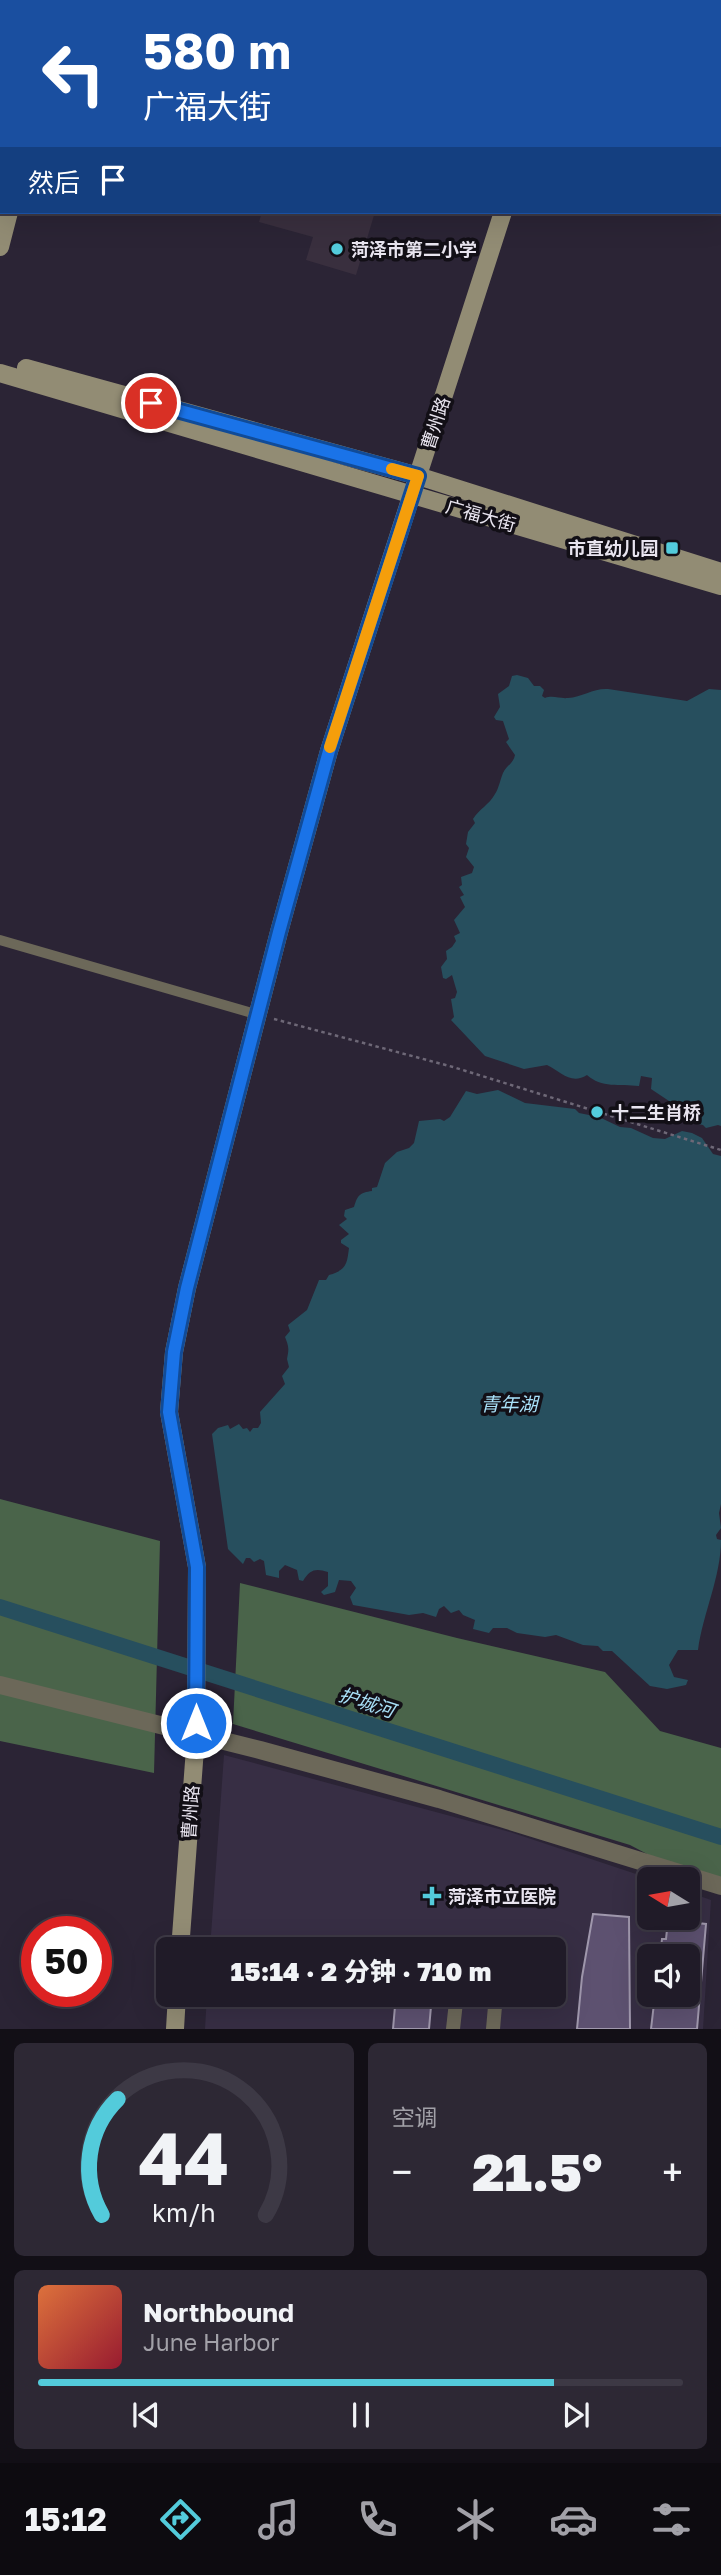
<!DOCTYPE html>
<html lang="zh">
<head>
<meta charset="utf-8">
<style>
  body { margin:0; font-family:"Golos Text","Noto Sans SC",sans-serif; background:#2d2834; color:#f1f3f6; height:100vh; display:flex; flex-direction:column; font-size:26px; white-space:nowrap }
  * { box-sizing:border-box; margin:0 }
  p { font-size:23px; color:#a2a1a8 }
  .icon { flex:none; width:38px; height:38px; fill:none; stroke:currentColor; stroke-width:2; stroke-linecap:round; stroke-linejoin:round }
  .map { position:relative; height:2029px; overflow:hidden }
  .side { display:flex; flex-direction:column; gap:14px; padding:14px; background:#120f16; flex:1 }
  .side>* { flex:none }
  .banner { position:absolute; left:0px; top:0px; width:721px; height:214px; box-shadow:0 7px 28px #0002,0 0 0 2px #3d3945; background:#1a4fa0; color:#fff; overflow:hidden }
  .needle { width:46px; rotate:281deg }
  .fabs { position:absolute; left:637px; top:1867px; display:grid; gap:14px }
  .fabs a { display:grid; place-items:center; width:63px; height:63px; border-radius:10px; background:#201b28; box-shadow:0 7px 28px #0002,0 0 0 2px #3d3945; font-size:35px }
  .speed { position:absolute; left:21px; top:1916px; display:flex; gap:14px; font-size:35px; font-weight:700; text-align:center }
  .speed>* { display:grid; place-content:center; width:91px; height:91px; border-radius:50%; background:#201b28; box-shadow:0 7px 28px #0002,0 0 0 2px #3d3945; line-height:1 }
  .speed .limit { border:10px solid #d22; background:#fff; color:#111 }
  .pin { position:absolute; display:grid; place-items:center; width:60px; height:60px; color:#fff; margin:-30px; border:4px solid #fff; border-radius:50%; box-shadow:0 2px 7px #0007 }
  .me { position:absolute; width:77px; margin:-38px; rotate:0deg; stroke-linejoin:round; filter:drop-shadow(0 0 5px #0008) }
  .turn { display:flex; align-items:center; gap:24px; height:147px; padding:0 28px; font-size:32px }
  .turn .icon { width:91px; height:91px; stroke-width:2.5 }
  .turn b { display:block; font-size:49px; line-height:60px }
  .then { display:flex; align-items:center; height:66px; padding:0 28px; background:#0003; gap:14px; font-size:26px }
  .big { font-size:52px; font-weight:800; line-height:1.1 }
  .side .card { flex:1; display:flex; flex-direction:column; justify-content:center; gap:10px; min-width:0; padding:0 24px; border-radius:10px; background:#2d2834 }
  .side .dial { align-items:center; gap:0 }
  .dial svg { height:182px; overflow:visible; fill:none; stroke:#3d3945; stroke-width:7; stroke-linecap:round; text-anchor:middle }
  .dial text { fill:#f1f3f6; stroke:none }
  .song { display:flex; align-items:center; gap:21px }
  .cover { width:84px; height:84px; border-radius:10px; background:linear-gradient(135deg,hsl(20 70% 55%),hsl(350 70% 35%)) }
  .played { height:7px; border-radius:4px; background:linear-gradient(90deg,#53cbdb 80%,#3d3945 80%) }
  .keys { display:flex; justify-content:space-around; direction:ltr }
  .heat { display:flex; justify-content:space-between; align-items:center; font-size:38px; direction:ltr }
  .side .tiles { flex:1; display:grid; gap:14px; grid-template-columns:1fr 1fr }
  .card:last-child { grid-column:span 2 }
  .trip { position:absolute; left:156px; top:1937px; width:410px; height:70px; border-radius:10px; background:#201b28; box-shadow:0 7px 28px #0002,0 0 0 2px #3d3945; font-weight:800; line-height:70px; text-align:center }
  .menu { display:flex; height:112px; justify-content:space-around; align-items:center; background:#0d0b10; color:#a2a1a8 }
  .menu .icon { width:49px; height:49px }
  .menu .active { color:#53cbdb }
  .menu b { font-size:32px; color:#f1f3f6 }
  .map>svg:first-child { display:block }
  .built { fill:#372e44; fill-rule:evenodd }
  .education { fill:#392f3e }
  .forest { fill:#4a644a }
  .water { fill:#274f5e }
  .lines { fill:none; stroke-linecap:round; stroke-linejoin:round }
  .canal { stroke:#274f5e; stroke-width:16 }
  .building { fill:#5d5170; stroke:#a098ad; stroke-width:2 }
  .path { stroke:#6e6877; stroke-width:2.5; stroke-dasharray:3.5 3.5; stroke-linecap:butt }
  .pedestrian { stroke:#6c6859; stroke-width:10 }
  .minor { stroke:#6c6859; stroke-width:14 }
  .tertiary { stroke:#6c6859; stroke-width:18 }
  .secondary { stroke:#928c74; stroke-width:18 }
  .route-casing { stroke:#114b97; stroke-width:18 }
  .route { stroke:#1a73e8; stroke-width:12 }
  .slow { stroke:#f59e0b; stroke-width:12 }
  .poi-dot { fill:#53cbdb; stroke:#120f16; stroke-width:2.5 }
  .labels { text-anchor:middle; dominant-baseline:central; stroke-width:7; stroke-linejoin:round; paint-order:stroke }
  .poi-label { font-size:18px; font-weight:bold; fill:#e8e4ef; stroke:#120f16; text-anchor:start }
  .street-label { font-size:18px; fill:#e8e4ef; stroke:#120f16 }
  .water-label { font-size:19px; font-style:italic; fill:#a8e0f8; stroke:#120f16 }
</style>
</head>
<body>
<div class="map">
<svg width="721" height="2029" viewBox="0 0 721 2029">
  <rect width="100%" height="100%" fill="#2b2435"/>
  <!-- built -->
  <path class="built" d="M224,1755L510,1832L651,1879L649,1918H688V1892L711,1900L703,2029H205L207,1995H553V1950L210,1949ZM649,1956H688V1995H649Z"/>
  <!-- education -->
  <path class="education" d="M262,212H375L356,275L306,260L313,237L259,222Z"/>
  <!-- forest -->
  <path class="forest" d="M0,1499L160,1541L154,1773L0,1741Z
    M240,1583L457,1638L605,1672L660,1731L721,1748V1893L630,1845L233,1724Z"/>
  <!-- water -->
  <path class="water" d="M517,675L528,678L534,686H540L544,690L542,696L545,698C553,695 560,699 568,698C582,697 594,688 608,689L687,701L709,689L721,690V1126L718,1125L706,1128L703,1125L688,1122L678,1107L651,1089L652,1078L641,1076L639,1086C620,1084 601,1088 587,1075C571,1085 561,1072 547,1065L524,1069L485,1056L451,1020L454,1017L451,999L455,998L457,992L452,975L446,979L443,978L441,967L447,959L446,951L452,947L456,941L454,936L460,933L454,920L465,907L460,897L464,895L459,887L462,885L461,877L472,873L474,867L466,857L469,848L466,844L468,832L475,823L473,819C479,809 489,805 495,794C499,788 500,780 503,773C507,765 513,764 515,755L506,742L509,739L503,721L496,720L494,717L500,707L498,694L509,686L512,676Z
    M498,1090L525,1103L575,1109L579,1113L599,1117L620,1127L631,1128L653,1138L665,1139L682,1131L692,1133L702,1138L713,1154L721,1156V1504L719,1513L721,1528L716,1535L717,1539L721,1540C721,1577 703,1613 698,1650H678L669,1665L674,1677L688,1680L686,1685L667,1689L650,1686L612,1651H603L598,1646L583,1645L556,1635L545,1637L517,1633L507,1628H493L489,1633L473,1629L475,1620L463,1615L459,1610L451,1613L444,1606L439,1609L436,1617L423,1613L409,1615L353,1605L350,1597L356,1588L351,1581L339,1580L335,1592L324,1595L321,1592L328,1586V1572C316,1568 310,1569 303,1581L299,1580L297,1570L285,1565L279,1571V1578L266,1575L264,1561L260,1559L254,1562L250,1558H246L243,1564L228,1549L212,1434L218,1428L228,1425L230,1429L239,1424L243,1429L247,1428L250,1432L253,1428H258L261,1423L260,1412L285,1384L282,1376L289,1367L287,1359C289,1349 289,1347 285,1337L290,1331L288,1325L307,1310L319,1280H326L329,1275C347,1270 347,1263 349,1248L341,1243V1240L349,1234L339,1225L347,1219L344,1216L345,1210L354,1207C358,1194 360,1193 372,1191V1188L377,1187L385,1163L397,1152L409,1148L414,1143L419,1121L440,1119L444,1121L450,1117L466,1091L477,1094Z"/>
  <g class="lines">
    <!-- canal -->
    <path class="canal" d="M0,1607L721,1837"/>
  </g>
  <!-- building -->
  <path class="building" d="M593,1914L629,1917L630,2029H577L582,1977Z
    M668,1920L706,1924L697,2029H651L655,1995H688V1956H660L662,1939H666Z
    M396,1995H432L429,2029H393Z"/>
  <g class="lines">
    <!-- path -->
    <path class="path" d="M274,1019L453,1067L721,1150"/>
    <!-- pedestrian -->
    <path class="pedestrian" d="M0,940L259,1015"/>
    <!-- minor -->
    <path class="minor" d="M181,1944L251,1950
      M453,2029L456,2002
      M493,2029L496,1995"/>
    <!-- tertiary -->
    <path class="tertiary" d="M228,0L234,2
      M719,141H721
      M0,1685L260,1750L439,1799L721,1886"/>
    <!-- secondary -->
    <path class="secondary" d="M65,2V0
      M572,2L573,0
      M0,247L9,212
      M26,368L418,476L721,572
      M0,373L721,586
      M180,1950L196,1735L197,1567L169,1412L174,1352L187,1288L279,932L329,751L503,212
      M175,2029L177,1995"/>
  </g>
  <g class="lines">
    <!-- route casing -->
    <g class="route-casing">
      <path id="route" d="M151,403L418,476L329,751L279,932L187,1288L174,1352L169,1412L197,1567L196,1723"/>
    </g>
    <!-- route -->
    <use href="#route" class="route"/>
    <!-- slow -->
    <path class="slow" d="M330,747L418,476L392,469"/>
  </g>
  <!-- markers -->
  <g class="poi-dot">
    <circle cx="337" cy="249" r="7"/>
    <rect x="665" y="541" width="14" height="14" rx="3.5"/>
    <circle cx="597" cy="1112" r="7"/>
    <path d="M428.5 1885.5h7v7h7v7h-7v7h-7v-7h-7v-7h7z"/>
  </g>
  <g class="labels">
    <!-- poi labels -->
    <g class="poi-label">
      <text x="351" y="249">菏泽市第二小学</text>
      <text x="658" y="548" text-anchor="end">市直幼儿园</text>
      <text x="611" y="1112">十二生肖桥</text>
      <text x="448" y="1896">菏泽市立医院</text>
    </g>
    <!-- street labels -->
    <g class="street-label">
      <text transform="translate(435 423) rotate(-72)">曹州路</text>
      <text transform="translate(481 515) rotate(16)">广福大街</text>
      <text transform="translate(190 1812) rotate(-86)">曹州路</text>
    </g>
    <!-- water labels -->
    <g class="water-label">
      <text x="509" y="1403">青年湖</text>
      <text transform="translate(367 1702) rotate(18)">护城河</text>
    </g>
  </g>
</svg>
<div class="fabs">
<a><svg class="needle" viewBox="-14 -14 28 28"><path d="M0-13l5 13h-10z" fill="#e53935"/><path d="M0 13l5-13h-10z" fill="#a2a1a8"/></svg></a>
<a><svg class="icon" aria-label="sound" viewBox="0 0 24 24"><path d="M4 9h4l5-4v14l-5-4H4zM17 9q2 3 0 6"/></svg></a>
</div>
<div class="speed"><div class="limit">50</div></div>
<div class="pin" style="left:151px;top:403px;background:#d93025"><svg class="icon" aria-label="arrive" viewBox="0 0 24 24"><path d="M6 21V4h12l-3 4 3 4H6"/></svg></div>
<svg class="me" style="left:196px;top:1723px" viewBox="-20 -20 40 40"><circle r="17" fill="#1a73e8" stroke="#fff" stroke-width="3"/><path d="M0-11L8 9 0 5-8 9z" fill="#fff"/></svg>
<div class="trip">15:14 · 2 分钟 · 710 m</div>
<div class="banner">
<div class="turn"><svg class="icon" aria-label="left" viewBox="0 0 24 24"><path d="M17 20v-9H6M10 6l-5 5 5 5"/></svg><div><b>580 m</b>广福大街</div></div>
<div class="then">然后<svg class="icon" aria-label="arrive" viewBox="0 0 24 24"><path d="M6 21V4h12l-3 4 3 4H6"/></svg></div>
</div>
</div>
<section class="side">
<div class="tiles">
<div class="card dial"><svg viewBox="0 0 100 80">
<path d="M14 69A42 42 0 1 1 86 69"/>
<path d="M14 69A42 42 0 0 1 21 18" stroke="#53cbdb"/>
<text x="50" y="56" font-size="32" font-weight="700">44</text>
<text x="50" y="72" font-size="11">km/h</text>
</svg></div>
<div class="card"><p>空调</p>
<div class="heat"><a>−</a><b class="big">21.5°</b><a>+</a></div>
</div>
<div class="card">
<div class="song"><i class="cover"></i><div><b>Northbound</b><p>June Harbor</p></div></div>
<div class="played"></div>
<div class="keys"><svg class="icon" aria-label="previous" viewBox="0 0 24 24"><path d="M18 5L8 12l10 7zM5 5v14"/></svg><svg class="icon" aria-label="pause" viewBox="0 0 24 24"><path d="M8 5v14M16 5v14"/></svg><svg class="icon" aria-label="next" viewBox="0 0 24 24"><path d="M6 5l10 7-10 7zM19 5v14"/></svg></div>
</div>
</div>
</section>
<nav class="menu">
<b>15:12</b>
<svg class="icon active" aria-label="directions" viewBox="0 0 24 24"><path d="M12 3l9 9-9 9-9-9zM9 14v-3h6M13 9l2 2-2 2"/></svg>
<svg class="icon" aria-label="music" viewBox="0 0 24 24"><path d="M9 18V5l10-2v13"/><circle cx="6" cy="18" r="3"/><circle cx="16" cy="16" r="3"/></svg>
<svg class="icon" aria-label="phone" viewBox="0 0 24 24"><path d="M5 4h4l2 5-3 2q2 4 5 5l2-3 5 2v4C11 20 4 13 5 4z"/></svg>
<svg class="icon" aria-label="climate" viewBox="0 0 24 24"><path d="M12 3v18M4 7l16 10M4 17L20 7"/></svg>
<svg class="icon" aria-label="car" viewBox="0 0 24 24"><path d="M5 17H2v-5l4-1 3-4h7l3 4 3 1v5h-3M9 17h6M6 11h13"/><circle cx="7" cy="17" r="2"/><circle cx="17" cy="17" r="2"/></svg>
<svg class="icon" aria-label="filters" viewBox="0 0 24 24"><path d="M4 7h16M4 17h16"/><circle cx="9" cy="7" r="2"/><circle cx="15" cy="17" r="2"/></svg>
</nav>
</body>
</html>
